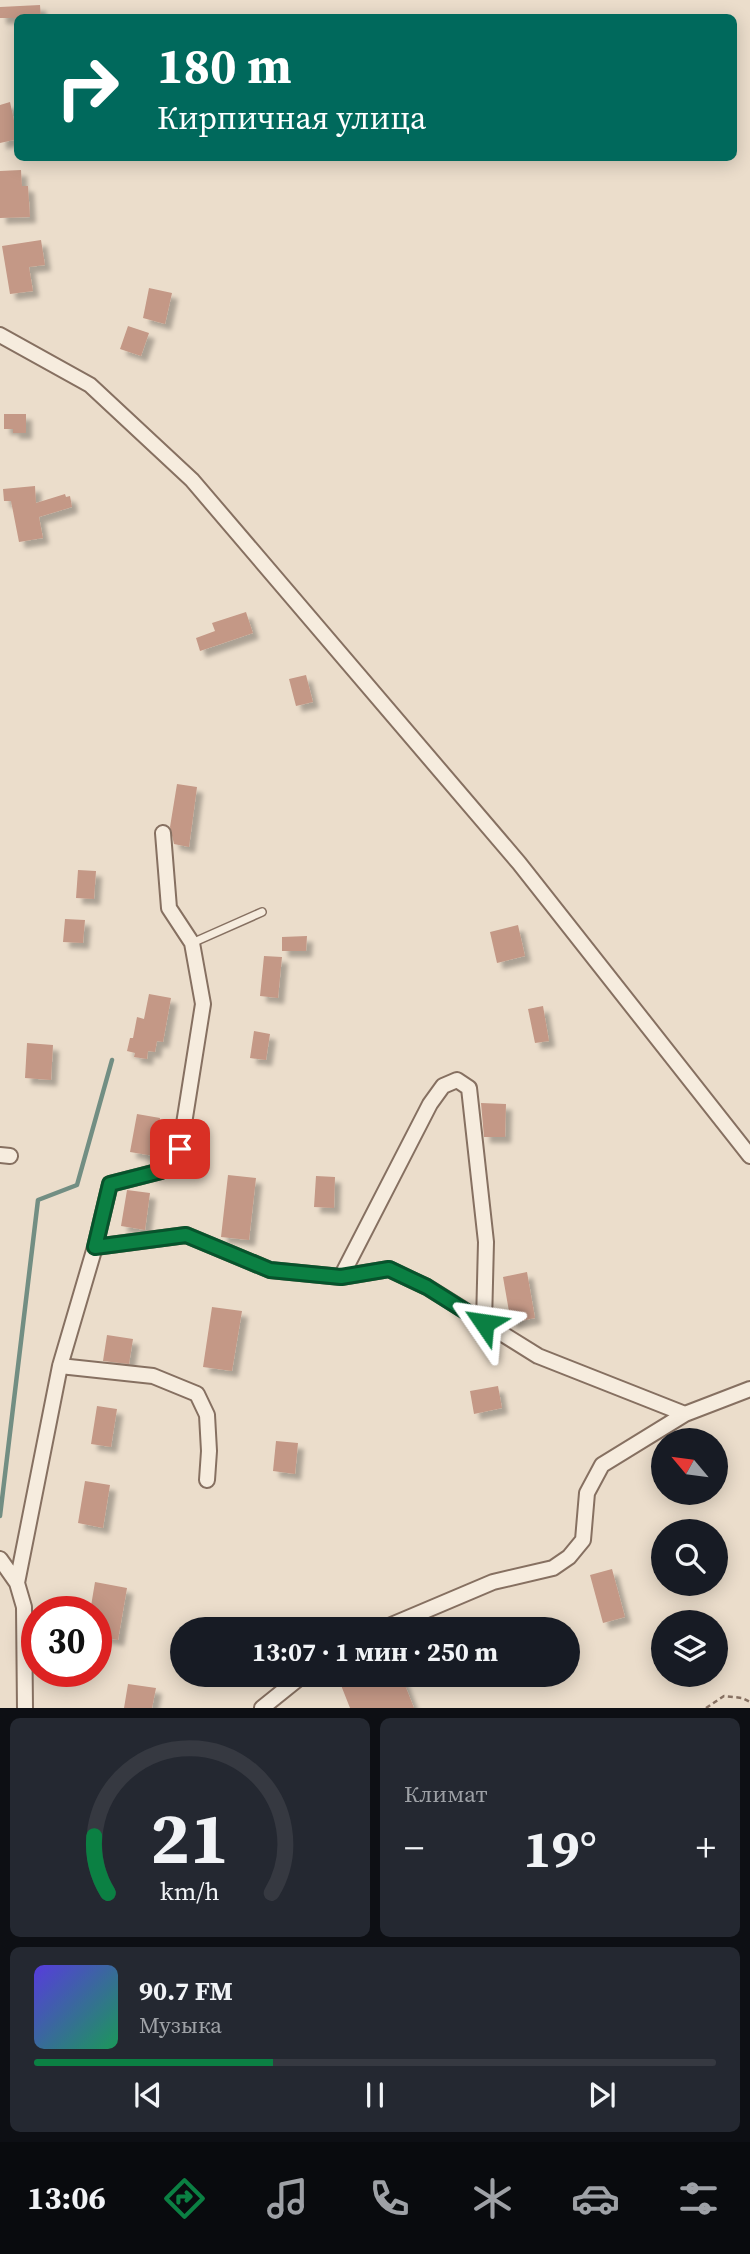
<!DOCTYPE html>
<html lang="ru">
<head>
<meta charset="utf-8">
<style>
  body { margin:0; font-family:"Source Serif 4",serif; background:#242831; color:#f1f3f6; height:100vh; display:flex; flex-direction:column; font-size:26px; white-space:nowrap }
  * { box-sizing:border-box; margin:0 }
  p { font-size:23px; color:#9ea1a6 }
  .icon { flex:none; width:38px; height:38px; fill:none; stroke:currentColor; stroke-width:2; stroke-linecap:round; stroke-linejoin:round }
  .map { position:relative; height:1708px; overflow:hidden }
  .drawer { display:flex; flex-direction:column; gap:10px; padding:10px; background:#0d0f14; flex:1 }
  .drawer>* { flex:none }
  .guide { position:absolute; left:14px; top:14px; width:723px; height:147px; border-radius:10px; box-shadow:0 4px 18px #0003; background:#00695c; color:#fff; overflow:hidden }
  .needle { width:46px; rotate:299deg }
  .controls { position:absolute; left:651px; top:1428px; display:grid; gap:14px }
  .controls a { display:grid; place-items:center; width:77px; height:77px; border-radius:50%; background:#171b24; box-shadow:0 4px 18px #0003; font-size:35px }
  .speed { position:absolute; left:21px; top:1596px; display:flex; gap:14px; font-size:35px; font-weight:700; text-align:center }
  .speed>* { display:grid; place-content:center; width:91px; height:91px; border-radius:50%; background:#171b24; box-shadow:0 4px 18px #0003; line-height:1 }
  .speed .limit { border:10px solid #d22; background:#fff; color:#111 }
  .pin { position:absolute; display:grid; place-items:center; width:60px; height:60px; color:#fff; margin:-30px; border-radius:14px; box-shadow:0 4px 10px #0006 }
  .me { position:absolute; width:77px; margin:-38px; rotate:302deg; stroke-linejoin:round; filter:drop-shadow(0 0 5px #0008) }
  .turn { display:flex; align-items:center; gap:24px; height:147px; padding:0 28px; font-size:32px }
  .turn .icon { width:91px; height:91px; stroke-width:2.5 }
  .turn b { display:block; font-size:49px; line-height:60px }
  .big { font-size:52px; font-weight:700; line-height:1.1 }
  .drawer .tile { flex:1; display:flex; flex-direction:column; justify-content:center; gap:10px; min-width:0; padding:0 24px; border-radius:10px; background:#242831 }
  .drawer .dial { align-items:center; gap:0 }
  .dial svg { height:182px; overflow:visible; fill:none; stroke:#363941; stroke-width:7; stroke-linecap:round; text-anchor:middle }
  .dial text { fill:#f1f3f6; stroke:none }
  .song { display:flex; align-items:center; gap:21px }
  .cover { width:84px; height:84px; border-radius:10px; background:linear-gradient(135deg,hsl(250 70% 55%),hsl(150 70% 35%)) }
  .played { height:7px; border-radius:4px; background:linear-gradient(90deg,#0b8043 35%,#363941 35%) }
  .keys { display:flex; justify-content:space-around; direction:ltr }
  .heat { display:flex; justify-content:space-between; align-items:center; font-size:38px; direction:ltr }
  .drawer .tiles { flex:1; display:grid; gap:10px; grid-template-columns:1fr 1fr }
  .tile:last-child { grid-column:span 2 }
  .trip { position:absolute; left:170px; top:1617px; width:410px; height:70px; border-radius:35px; background:#171b24; box-shadow:0 4px 18px #0003; font-weight:700; line-height:70px; text-align:center }
  .menu { display:flex; height:112px; justify-content:space-around; align-items:center; background:#090b0e; color:#9ea1a6 }
  .menu .icon { width:49px; height:49px }
  .menu .selected { color:#0b8043 }
  .menu b { font-size:32px; color:#f1f3f6 }
  .map>svg:first-child { display:block }
  .lines { fill:none; stroke-linecap:round; stroke-linejoin:round }
  .stream { stroke:#728e83; stroke-width:4.5 }
  .building { fill:#c49886; filter:url(#shadow) }
  .service-casing { stroke:#867061; stroke-width:10 }
  .minor-casing { stroke:#867061; stroke-width:18 }
  .path { stroke:#867061; stroke-width:2.5; stroke-dasharray:5 3.5; stroke-linecap:butt }
  .service { stroke:#f6ecde; stroke-width:7 }
  .minor { stroke:#f6ecde; stroke-width:14 }
  .route-casing { stroke:#07532c; stroke-width:18 }
  .route { stroke:#0b8043; stroke-width:12 }
</style>
</head>
<body>
<div class="map">
<svg width="750" height="1708" viewBox="0 0 750 1708">
  <defs>
    <filter id="shadow"><feDropShadow dx="6" dy="6" stdDeviation="2" flood-color="#0004"/></filter>
  </defs>
  <rect width="100%" height="100%" fill="#ebddcb"/>
  <g class="lines">
    <!-- stream -->
    <path class="stream" d="M0,1516L38,1200L77,1185L112,1060"/>
  </g>
  <!-- building -->
  <path class="building" d="M40,5L41,18H0V7Z
    M10,102L18,139L0,143V105Z
    M21,170L22,186H28L30,217L0,218V171Z
    M41,240L45,265L29,267L33,291L10,294L2,246Z
    M149,288L172,293L165,324L143,318Z
    M128,326L149,333L141,356L120,349Z
    M4,414H26V433H13V429H4Z
    M35,486L36,503L65,494L66,497L70,496L72,507L39,517L43,538L19,542L11,501H4L3,489Z
    M246,612L253,633L200,651L196,638L215,631L212,623Z
    M306,675L313,702L296,706L289,679Z
    M177,784L197,787L189,847L174,844L170,827Z
    M78,870L96,871L94,899L76,898Z
    M65,919L85,920L83,943L63,942Z
    M518,925L525,956L497,963L490,932Z
    M307,936L306,951H282V937Z
    M264,956L282,957L278,998L260,996Z
    M149,994L171,998L163,1042L157,1041L155,1052L148,1051L147,1059L134,1057L135,1053L127,1051L130,1038H133L137,1017L144,1019Z
    M543,1006L549,1041L535,1043L528,1009Z
    M254,1031L270,1034L266,1060L250,1058Z
    M27,1043L53,1045L51,1080L25,1078Z
    M481,1103L506,1104L505,1137H484Z
    M137,1114L160,1118L154,1156L130,1152Z
    M228,1175L256,1178L249,1240L221,1237Z
    M316,1176L335,1177L334,1208L314,1207Z
    M127,1190L150,1193L145,1230L121,1226Z
    M527,1272L535,1318L511,1323L503,1277Z
    M212,1307L242,1311L232,1371L203,1367Z
    M107,1335L133,1339L129,1364L103,1361Z
    M498,1386L502,1408L474,1414L470,1391Z
    M97,1406L117,1409L111,1447L91,1444Z
    M276,1441L298,1443L295,1474L273,1471Z
    M85,1481L110,1485L103,1528L78,1523Z
    M612,1569L625,1617L603,1623L590,1575Z
    M95,1582L127,1588L118,1640L96,1636V1612H90Z
    M337,1675H401L414,1708H350Z
    M128,1684L156,1688L152,1708H124Z"/>
  <g class="lines">
    <!-- service casing -->
    <g class="service-casing">
      <path id="service" d="M192,943L262,912"/>
    </g>
    <!-- minor casing -->
    <g class="minor-casing">
      <path id="minor" d="M0,335L90,385L192,480L519,863L750,1156
        M0,1155L10,1156
        M95,1247L186,1235L270,1270L341,1277L389,1269L427,1287L538,1356L685,1414
        M341,1277L430,1104L443,1086L457,1080L469,1088L486,1242L484,1323
        M60,1366L153,1376L197,1394L207,1415L209,1451L207,1480
        M0,1559L17,1583L24,1607L25,1708
        M17,1583L60,1366L95,1247L110,1184L161,1171L180,1149L203,1004L192,943L169,908L163,833
        M382,1629L493,1582L553,1568L569,1557L583,1540L587,1493L602,1465L685,1414L750,1389
        M262,1708L303,1675"/>
    </g>
    <!-- path -->
    <path class="path" d="M706,1708L724,1696L742,1698L750,1702"/>
    <!-- service -->
    <use href="#service" class="service"/>
    <!-- minor -->
    <use href="#minor" class="minor"/>
  </g>
  <g class="lines">
    <!-- route casing -->
    <g class="route-casing">
      <path id="route" d="M180,1149L161,1171L110,1184L95,1247L186,1235L270,1270L341,1277L389,1269L427,1287L484,1323"/>
    </g>
    <!-- route -->
    <use href="#route" class="route"/>
  </g>
</svg>
<div class="controls">
<a><svg class="needle" viewBox="-14 -14 28 28"><path d="M0-13l5 13h-10z" fill="#e53935"/><path d="M0 13l5-13h-10z" fill="#9ea1a6"/></svg></a>
<a><svg class="icon" aria-label="search" viewBox="0 0 24 24"><circle cx="10" cy="10" r="6"/><path d="M15 15l6 6"/></svg></a>
<a><svg class="icon" aria-label="layers" viewBox="0 0 24 24"><path d="M12 4l9 5-9 5-9-5zM3 14l9 5 9-5"/></svg></a>
</div>
<div class="speed"><div class="limit">30</div></div>
<div class="pin" style="left:180px;top:1149px;background:#d93025"><svg class="icon" aria-label="arrive" viewBox="0 0 24 24"><path d="M6 21V4h12l-3 4 3 4H6"/></svg></div>
<svg class="me" style="left:484px;top:1323px" viewBox="-20 -20 40 40"><path d="M0-17L14 15 0 8-14 15z" fill="#0b8043" stroke="#fff" stroke-width="4"/></svg>
<div class="trip">13:07 · 1 мин · 250 m</div>
<div class="guide">
<div class="turn"><svg class="icon" aria-label="right" viewBox="0 0 24 24"><path d="M7 20v-9h11M14 6l5 5-5 5"/></svg><div><b>180 m</b>Кирпичная улица</div></div>
</div>
</div>
<section class="drawer">
<div class="tiles">
<div class="tile dial"><svg viewBox="0 0 100 80">
<path d="M14 69A42 42 0 1 1 86 69"/>
<path d="M14 69A42 42 0 0 1 8 44" stroke="#0b8043"/>
<text x="50" y="56" font-size="32" font-weight="700">21</text>
<text x="50" y="72" font-size="11">km/h</text>
</svg></div>
<div class="tile"><p>Климат</p>
<div class="heat"><a>−</a><b class="big">19°</b><a>+</a></div>
</div>
<div class="tile">
<div class="song"><i class="cover"></i><div><b>90.7 FM</b><p>Музыка</p></div></div>
<div class="played"></div>
<div class="keys"><svg class="icon" aria-label="previous" viewBox="0 0 24 24"><path d="M18 5L8 12l10 7zM5 5v14"/></svg><svg class="icon" aria-label="pause" viewBox="0 0 24 24"><path d="M8 5v14M16 5v14"/></svg><svg class="icon" aria-label="next" viewBox="0 0 24 24"><path d="M6 5l10 7-10 7zM19 5v14"/></svg></div>
</div>
</div>
</section>
<nav class="menu">
<b>13:06</b>
<svg class="icon selected" aria-label="directions" viewBox="0 0 24 24"><path d="M12 3l9 9-9 9-9-9zM9 14v-3h6M13 9l2 2-2 2"/></svg>
<svg class="icon" aria-label="music" viewBox="0 0 24 24"><path d="M9 18V5l10-2v13"/><circle cx="6" cy="18" r="3"/><circle cx="16" cy="16" r="3"/></svg>
<svg class="icon" aria-label="phone" viewBox="0 0 24 24"><path d="M5 4h4l2 5-3 2q2 4 5 5l2-3 5 2v4C11 20 4 13 5 4z"/></svg>
<svg class="icon" aria-label="climate" viewBox="0 0 24 24"><path d="M12 3v18M4 7l16 10M4 17L20 7"/></svg>
<svg class="icon" aria-label="car" viewBox="0 0 24 24"><path d="M5 17H2v-5l4-1 3-4h7l3 4 3 1v5h-3M9 17h6M6 11h13"/><circle cx="7" cy="17" r="2"/><circle cx="17" cy="17" r="2"/></svg>
<svg class="icon" aria-label="filters" viewBox="0 0 24 24"><path d="M4 7h16M4 17h16"/><circle cx="9" cy="7" r="2"/><circle cx="15" cy="17" r="2"/></svg>
</nav>
</body>
</html>
